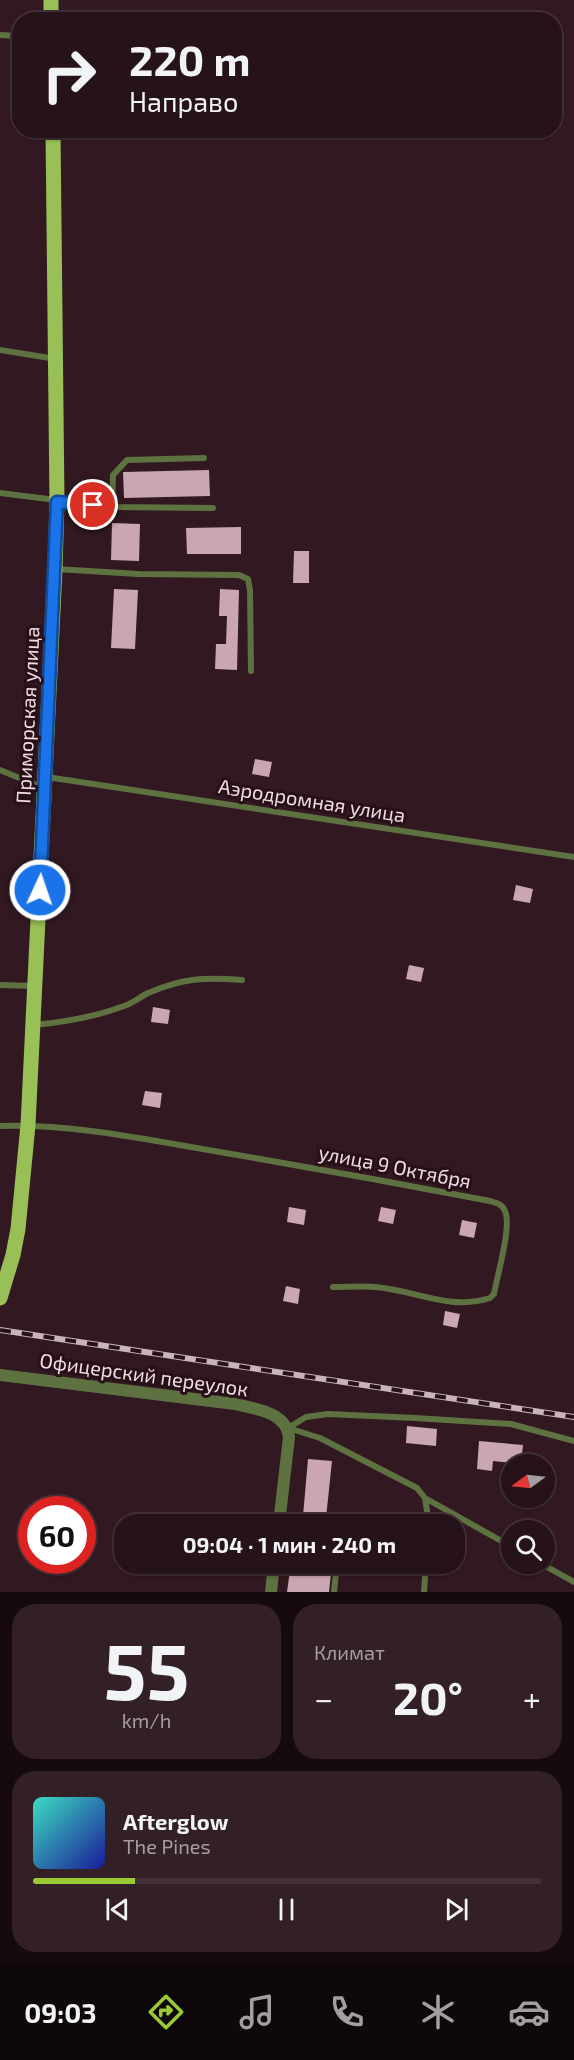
<!DOCTYPE html>
<html lang="ru">
<head>
<meta charset="utf-8">
<style>
  body { margin:0; font-family:"Exo 2",sans-serif; background:#322026; color:#f1f3f6; height:100vh; display:flex; flex-direction:column; font-size:22px; white-space:nowrap }
  * { box-sizing:border-box; margin:0 }
  p { font-size:20px; color:#a49ea2 }
  .icon { flex:none; width:33px; height:33px; fill:none; stroke:currentColor; stroke-width:2; stroke-linecap:round; stroke-linejoin:round }
  .map { position:relative; height:1592px; overflow:hidden }
  .details { display:flex; flex-direction:column; gap:12px; padding:12px; background:#150a0e; flex:1 }
  .details>* { flex:none }
  .top-card { position:absolute; left:12px; top:12px; width:550px; height:126px; border-radius:24px; box-shadow:0 2px 4px #0004,0 0 0 2px #423238; background:#261319; color:#f1f3f6; overflow:hidden }
  .needle { width:39px; rotate:255deg }
  .controls { position:absolute; left:501px; top:1454px; display:grid; gap:12px }
  .controls a { display:grid; place-items:center; width:54px; height:54px; border-radius:50%; background:#261319; box-shadow:0 2px 4px #0004,0 0 0 2px #423238; font-size:30px }
  .speed { position:absolute; left:18px; top:1496px; display:flex; gap:12px; font-size:30px; font-weight:700; text-align:center }
  .speed>* { display:grid; place-content:center; width:78px; height:78px; border-radius:50%; background:#261319; box-shadow:0 2px 4px #0004,0 0 0 2px #423238; line-height:1 }
  .speed .limit { border:9px solid #d22; background:#fff; color:#111 }
  .pin { position:absolute; display:grid; place-items:center; width:51px; height:51px; color:#fff; margin:-26px; border:3px solid #fff; border-radius:50%; box-shadow:0 2px 6px #0007 }
  .me { position:absolute; width:66px; margin:-33px; rotate:3deg; stroke-linejoin:round; filter:drop-shadow(0 0 4px #0008) }
  .turn { display:flex; align-items:center; gap:21px; height:126px; padding:0 18px; font-size:27px }
  .turn .icon { width:78px; height:78px; stroke-width:2.5 }
  .turn b { display:block; font-size:42px; line-height:51px }
  .big { font-size:45px; font-weight:700; line-height:1.1 }
  .details .widget { flex:1; display:flex; flex-direction:column; justify-content:center; gap:9px; min-width:0; padding:0 21px; border-radius:24px; background:#322026 }
  .details .dial { align-items:center; gap:0 }
  .dial b { font-size:78px; line-height:1 }
  .song { display:flex; align-items:center; gap:18px }
  .cover { width:72px; height:72px; border-radius:9px; background:linear-gradient(135deg,hsl(170 70% 55%),hsl(240 70% 35%)) }
  .played { height:6px; border-radius:3px; background:linear-gradient(90deg,#9acb34 20%,#423238 20%) }
  .keys { display:flex; justify-content:space-around; direction:ltr }
  .heat { display:flex; justify-content:space-between; align-items:center; font-size:33px; direction:ltr }
  .details .tiles { flex:1; display:grid; gap:12px; grid-template-columns:1fr 1fr }
  .widget:last-child { grid-column:span 2 }
  .trip { position:absolute; left:114px; top:1514px; width:351px; height:60px; border-radius:24px; background:#261319; box-shadow:0 2px 4px #0004,0 0 0 2px #423238; font-weight:700; line-height:60px; text-align:center }
  .menu { display:flex; height:96px; justify-content:space-around; align-items:center; background:#0f080a; color:#a49ea2 }
  .menu .icon { width:42px; height:42px }
  .menu .active { color:#9acb34 }
  .menu b { font-size:27px; color:#f1f3f6 }
  .map>svg:first-child { display:block }
  .building { fill:#c9a6b0 }
  .lines { fill:none; stroke-linecap:round; stroke-linejoin:round }
  .service { stroke:#5e7140; stroke-width:6 }
  .minor { stroke:#5e7140; stroke-width:12 }
  .primary { stroke:#99c056; stroke-width:15 }
  .rail-casing { stroke:#c8b5bb; stroke-width:6 }
  .rail { stroke:#281018; stroke-width:4; stroke-dasharray:11; stroke-linecap:butt }
  .route-casing { stroke:#114b97; stroke-width:15 }
  .route { stroke:#1a73e8; stroke-width:10 }
  .labels { text-anchor:middle; dominant-baseline:central; stroke-width:6; stroke-linejoin:round; paint-order:stroke }
  .street-label { font-size:20px; fill:#efdde2; stroke:#281018 }
</style>
</head>
<body>
<div class="map">
<svg width="574" height="1592" viewBox="0 0 574 1592">
  <rect width="100%" height="100%" fill="#321921"/>
  <!-- building -->
  <path class="building" d="M209,470L210,496L124,498L123,472Z
    M112,523L140,524L139,561L111,560Z
    M241,527V554H187L186,528Z
    M294,551H309V583H293Z
    M114,589L138,590L135,649L111,648Z
    M220,589L239,590L237,670L215,669L216,644H226L227,616H219Z
    M255,759L272,762L269,777L252,774Z
    M516,885L533,889L530,903L513,900Z
    M409,965L424,968L421,982L406,979Z
    M153,1007L170,1010L168,1024L151,1022Z
    M145,1091L162,1093L160,1108L142,1105Z
    M289,1207L306,1210L304,1225L287,1222Z
    M381,1207L396,1210L393,1224L378,1221Z
    M462,1220L477,1223L474,1238L459,1235Z
    M286,1286L300,1289L298,1304L283,1301Z
    M445,1311L460,1314L457,1328L443,1325Z
    M407,1426L437,1429L436,1446L406,1443Z
    M479,1441L523,1445L521,1464L493,1461L492,1471L477,1469Z
    M308,1459L332,1461L326,1518L303,1516Z
    M291,1563H332L329,1592H287Z"/>
  <g class="lines">
    <!-- service -->
    <path class="service" d="M0,35L20,36
      M0,350L56,359
      M0,493L112,507L213,508
      M112,507L113,475L127,460L204,458
      M56,569L138,574L239,575L248,579L250,590L251,671
      M0,770L44,788
      M47,777L574,857
      M0,985L35,986
      M34,1025C65,1022 95,1017 124,1006C133,1003 140,997 148,993C183,978 205,977 242,980
      M0,1126C70,1124 139,1138 208,1150C302,1166 396,1183 490,1201C497,1203 502,1204 505,1211C512,1226 497,1276 494,1294L490,1298C449,1311 415,1290 375,1287C362,1286 347,1287 333,1287
      M288,1428L306,1417L328,1414L415,1418L511,1424L574,1441
      M288,1428L320,1438L417,1488L425,1498L429,1524
      M425,1498L512,1547
      M341,1524V1523
      M540,1563L574,1582
      M334,1592L337,1563
      M424,1592L426,1563"/>
    <!-- minor -->
    <path class="minor" d="M0,1375L235,1404C256,1409 286,1412 289,1437L279,1524
      M271,1592L274,1563"/>
    <!-- primary -->
    <path class="primary" d="M51,0V20
      M0,1298L13,1255L18,1229L28,1125L55,569L57,502L53,130"/>
    <!-- rail casing -->
    <g class="rail-casing">
      <path id="rail" d="M0,1330L574,1417"/>
    </g>
    <!-- rail -->
    <use href="#rail" class="rail"/>
  </g>
  <g class="lines">
    <!-- route casing -->
    <g class="route-casing">
      <path id="route" d="M40,890L57,502L93,505"/>
    </g>
    <!-- route -->
    <use href="#route" class="route"/>
  </g>
  <g class="labels">
    <!-- street labels -->
    <g class="street-label">
      <text transform="translate(27 715) rotate(-87)">Приморская улица</text>
      <text transform="translate(312 800) rotate(9)">Аэродромная улица</text>
      <text transform="translate(395 1166) rotate(11)">улица 9 Октября</text>
      <text transform="translate(144 1374) rotate(8)">Офицерский переулок</text>
    </g>
  </g>
</svg>
<div class="controls">
<a><svg class="needle" viewBox="-14 -14 28 28"><path d="M0-13l5 13h-10z" fill="#e53935"/><path d="M0 13l5-13h-10z" fill="#a49ea2"/></svg></a>
<a><svg class="icon" aria-label="search" viewBox="0 0 24 24"><circle cx="10" cy="10" r="6"/><path d="M15 15l6 6"/></svg></a>
</div>
<div class="speed"><div class="limit">60</div></div>
<div class="pin" style="left:93px;top:505px;background:#d93025"><svg class="icon" aria-label="arrive" viewBox="0 0 24 24"><path d="M6 21V4h12l-3 4 3 4H6"/></svg></div>
<svg class="me" style="left:40px;top:890px" viewBox="-20 -20 40 40"><circle r="17" fill="#1a73e8" stroke="#fff" stroke-width="3"/><path d="M0-11L8 9 0 5-8 9z" fill="#fff"/></svg>
<div class="trip">09:04 · 1 мин · 240 m</div>
<div class="top-card">
<div class="turn"><svg class="icon" aria-label="right" viewBox="0 0 24 24"><path d="M7 20v-9h11M14 6l5 5-5 5"/></svg><div><b>220 m</b>Направо</div></div>
</div>
</div>
<section class="details">
<div class="tiles">
<div class="widget dial"><b>55</b><p>km/h</p></div>
<div class="widget"><p>Климат</p>
<div class="heat"><a>−</a><b class="big">20°</b><a>+</a></div>
</div>
<div class="widget">
<div class="song"><i class="cover"></i><div><b>Afterglow</b><p>The Pines</p></div></div>
<div class="played"></div>
<div class="keys"><svg class="icon" aria-label="previous" viewBox="0 0 24 24"><path d="M18 5L8 12l10 7zM5 5v14"/></svg><svg class="icon" aria-label="pause" viewBox="0 0 24 24"><path d="M8 5v14M16 5v14"/></svg><svg class="icon" aria-label="next" viewBox="0 0 24 24"><path d="M6 5l10 7-10 7zM19 5v14"/></svg></div>
</div>
</div>
</section>
<nav class="menu">
<b>09:03</b>
<svg class="icon active" aria-label="directions" viewBox="0 0 24 24"><path d="M12 3l9 9-9 9-9-9zM9 14v-3h6M13 9l2 2-2 2"/></svg>
<svg class="icon" aria-label="music" viewBox="0 0 24 24"><path d="M9 18V5l10-2v13"/><circle cx="6" cy="18" r="3"/><circle cx="16" cy="16" r="3"/></svg>
<svg class="icon" aria-label="phone" viewBox="0 0 24 24"><path d="M5 4h4l2 5-3 2q2 4 5 5l2-3 5 2v4C11 20 4 13 5 4z"/></svg>
<svg class="icon" aria-label="climate" viewBox="0 0 24 24"><path d="M12 3v18M4 7l16 10M4 17L20 7"/></svg>
<svg class="icon" aria-label="car" viewBox="0 0 24 24"><path d="M5 17H2v-5l4-1 3-4h7l3 4 3 1v5h-3M9 17h6M6 11h13"/><circle cx="7" cy="17" r="2"/><circle cx="17" cy="17" r="2"/></svg>
</nav>
</body>
</html>
